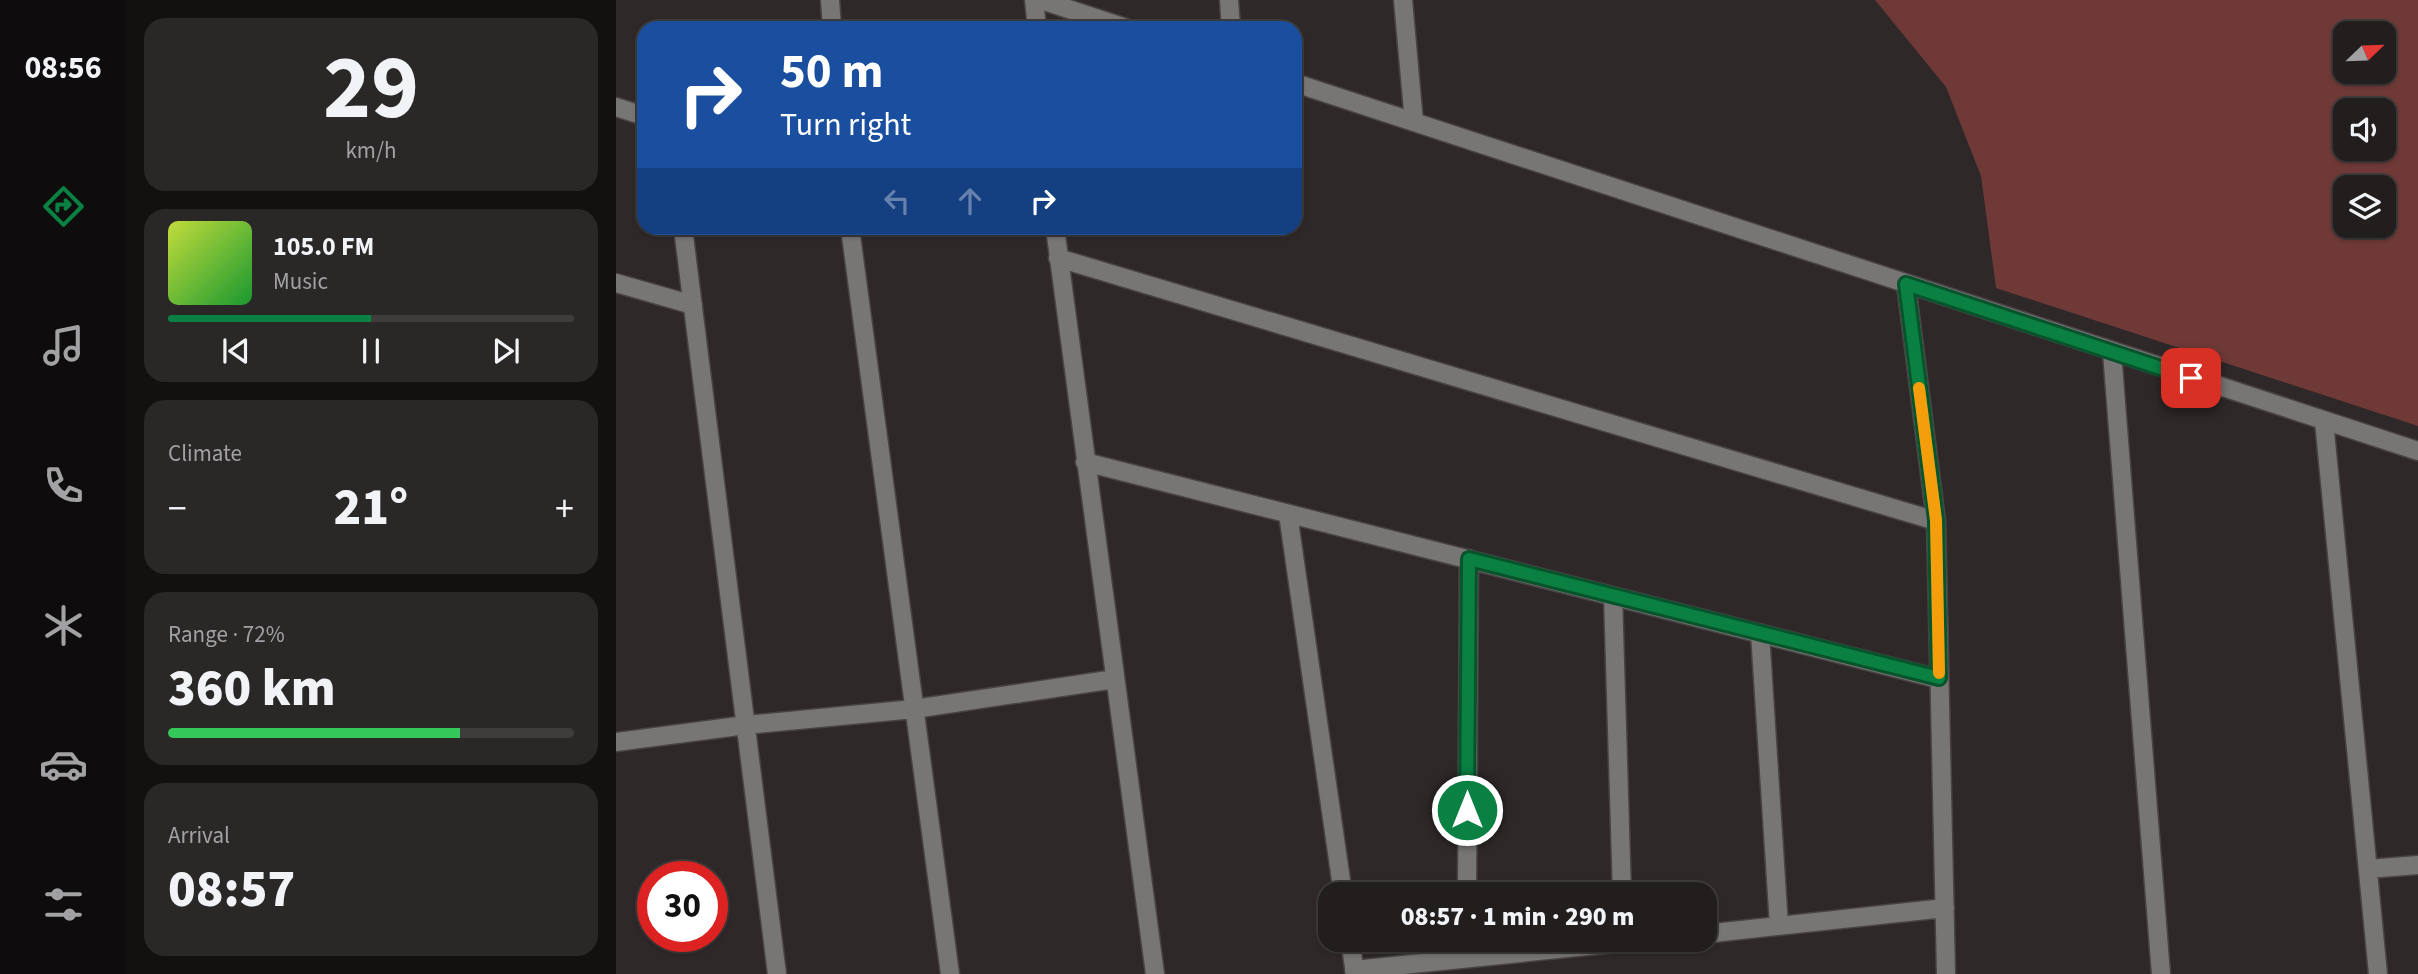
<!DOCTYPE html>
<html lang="en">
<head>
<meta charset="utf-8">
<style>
  body { margin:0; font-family:"Source Sans 3",sans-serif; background:#2a2727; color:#f1f3f6; height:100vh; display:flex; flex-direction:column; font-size:26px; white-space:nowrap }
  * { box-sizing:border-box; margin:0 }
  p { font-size:23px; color:#a2a2a4 }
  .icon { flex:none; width:38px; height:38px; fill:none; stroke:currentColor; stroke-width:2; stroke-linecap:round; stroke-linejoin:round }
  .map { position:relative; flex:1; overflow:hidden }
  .sheet { display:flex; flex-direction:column; gap:18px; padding:18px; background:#131010; width:490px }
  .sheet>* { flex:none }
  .top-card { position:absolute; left:21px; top:21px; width:665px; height:214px; border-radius:21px; box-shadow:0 2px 5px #0004,0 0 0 2px #3f3c3c; background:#1a4fa0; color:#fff; overflow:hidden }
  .needle { width:46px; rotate:67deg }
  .fabs { position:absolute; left:1717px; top:21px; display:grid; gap:14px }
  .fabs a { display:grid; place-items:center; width:63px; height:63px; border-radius:14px; background:#221e1e; box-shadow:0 2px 5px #0004,0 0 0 2px #3f3c3c; font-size:35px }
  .speed { position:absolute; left:21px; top:861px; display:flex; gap:14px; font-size:35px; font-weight:700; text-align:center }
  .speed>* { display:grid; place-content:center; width:91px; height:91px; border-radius:50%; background:#221e1e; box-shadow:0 2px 5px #0004,0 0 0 2px #3f3c3c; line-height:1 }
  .speed .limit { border:10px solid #d22; background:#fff; color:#111 }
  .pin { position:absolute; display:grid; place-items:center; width:60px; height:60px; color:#fff; margin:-30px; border-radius:14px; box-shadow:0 4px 10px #0006 }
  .me { position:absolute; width:77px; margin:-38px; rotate:0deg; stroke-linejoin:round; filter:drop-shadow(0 0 5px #0008) }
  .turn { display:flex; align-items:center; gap:24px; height:147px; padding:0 28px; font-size:32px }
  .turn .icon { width:91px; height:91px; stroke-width:2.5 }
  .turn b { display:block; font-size:49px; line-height:60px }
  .lanes { display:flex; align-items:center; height:66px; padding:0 28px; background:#0003; justify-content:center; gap:35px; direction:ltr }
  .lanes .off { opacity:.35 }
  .big { font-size:52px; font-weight:800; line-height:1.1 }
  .sheet .widget { flex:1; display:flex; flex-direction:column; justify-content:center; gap:10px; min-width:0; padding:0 24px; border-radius:21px; background:#2a2727 }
  .sheet .dial { align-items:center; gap:0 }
  .dial b { font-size:91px; line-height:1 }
  .song { display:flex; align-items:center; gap:21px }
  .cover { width:84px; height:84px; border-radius:10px; background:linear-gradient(135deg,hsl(70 70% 55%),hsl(130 70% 35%)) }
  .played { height:7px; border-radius:4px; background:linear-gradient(90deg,#0b8043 50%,#3f3c3c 50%) }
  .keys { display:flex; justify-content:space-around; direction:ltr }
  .heat { display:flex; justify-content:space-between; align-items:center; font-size:38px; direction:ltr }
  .charge { height:10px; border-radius:5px; background:linear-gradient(90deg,#34c759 72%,#3f3c3c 0) }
  .trip { position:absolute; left:702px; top:882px; width:399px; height:70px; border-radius:21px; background:#221e1e; box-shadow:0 2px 5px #0004,0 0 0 2px #3f3c3c; font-weight:800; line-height:70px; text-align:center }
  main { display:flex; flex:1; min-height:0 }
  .tab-bar { display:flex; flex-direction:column; width:126px; justify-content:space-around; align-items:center; background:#0e0c0c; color:#a2a2a4 }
  .tab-bar .icon { width:49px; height:49px }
  .tab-bar .current { color:#0b8043 }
  .tab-bar b { font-size:32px; color:#f1f3f6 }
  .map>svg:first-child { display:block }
  .green { fill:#6e3937; fill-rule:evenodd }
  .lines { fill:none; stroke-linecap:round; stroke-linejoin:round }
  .minor-casing { stroke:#494343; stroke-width:21 }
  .minor { stroke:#787575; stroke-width:18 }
  .route-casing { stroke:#07532c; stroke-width:18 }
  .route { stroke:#0b8043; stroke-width:12 }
  .slow { stroke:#f59e0b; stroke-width:12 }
</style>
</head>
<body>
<main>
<nav class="tab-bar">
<b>08:56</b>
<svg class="icon current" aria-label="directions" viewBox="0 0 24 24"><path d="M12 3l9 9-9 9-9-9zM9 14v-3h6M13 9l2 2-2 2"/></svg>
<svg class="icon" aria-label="music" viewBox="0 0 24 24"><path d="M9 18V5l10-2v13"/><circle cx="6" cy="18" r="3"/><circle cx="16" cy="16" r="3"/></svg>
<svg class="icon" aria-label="phone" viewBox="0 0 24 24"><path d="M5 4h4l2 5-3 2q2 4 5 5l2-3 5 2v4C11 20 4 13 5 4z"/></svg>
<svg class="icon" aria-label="climate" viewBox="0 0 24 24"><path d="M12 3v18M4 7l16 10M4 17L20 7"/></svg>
<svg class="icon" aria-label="car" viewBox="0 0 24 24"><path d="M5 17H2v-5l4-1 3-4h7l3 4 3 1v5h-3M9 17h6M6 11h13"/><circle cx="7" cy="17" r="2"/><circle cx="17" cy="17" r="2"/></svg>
<svg class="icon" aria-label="filters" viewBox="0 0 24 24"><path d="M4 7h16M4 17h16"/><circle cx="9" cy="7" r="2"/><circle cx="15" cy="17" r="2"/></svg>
</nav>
<section class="sheet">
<div class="widget dial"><b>29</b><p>km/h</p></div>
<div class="widget">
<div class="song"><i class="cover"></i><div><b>105.0 FM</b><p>Music</p></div></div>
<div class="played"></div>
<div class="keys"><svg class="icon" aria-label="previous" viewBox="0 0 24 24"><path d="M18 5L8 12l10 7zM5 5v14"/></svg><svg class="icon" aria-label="pause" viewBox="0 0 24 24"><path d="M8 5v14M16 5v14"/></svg><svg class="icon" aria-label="next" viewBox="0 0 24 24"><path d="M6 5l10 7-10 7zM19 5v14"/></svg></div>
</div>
<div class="widget"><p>Climate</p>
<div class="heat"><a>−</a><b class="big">21°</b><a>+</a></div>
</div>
<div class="widget"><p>Range · 72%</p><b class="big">360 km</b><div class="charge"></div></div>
<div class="widget"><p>Arrival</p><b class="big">08:57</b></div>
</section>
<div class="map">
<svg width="1802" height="974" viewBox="0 0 1802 974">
  <rect width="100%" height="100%" fill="#2e2828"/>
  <!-- green -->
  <path class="green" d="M1259,0H1802V426L1380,288L1365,176L1330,87ZM1729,33H1768V72H1729ZM1729,110H1768V149H1729ZM1729,187H1768V226H1729Z"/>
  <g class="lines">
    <!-- minor casing -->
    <g class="minor-casing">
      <path id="minor" d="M214,0L216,28
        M418,0L421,28
        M425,0L510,28
        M613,0L615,28
        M787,0L798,122
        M679,83L1802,451
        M0,107L28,116
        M67,228L161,974
        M234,228L334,974
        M439,228L539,974
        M442,258L1320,521
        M0,283L77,305
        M1290,284L1320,521L1330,974
        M1496,352L1545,974
        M1708,421L1762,974
        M469,462L1323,679
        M672,514L727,894
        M997,596L1006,894
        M1144,633L1163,926
        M0,742L130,725L298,709L499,679
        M1752,869L1802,865
        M851,894L853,559
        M1088,934L1329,908
        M734,940L739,974
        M851,958V940
        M738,970L1030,940"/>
    </g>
    <!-- minor -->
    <use href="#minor" class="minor"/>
  </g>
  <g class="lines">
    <!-- route casing -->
    <g class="route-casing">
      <path id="route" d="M851,810L853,559L1323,678L1320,520L1290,284L1575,378"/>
    </g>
    <!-- route -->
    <use href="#route" class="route"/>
    <!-- slow -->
    <path class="slow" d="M1303,388L1320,520L1323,673"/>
  </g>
</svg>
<div class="fabs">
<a><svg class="needle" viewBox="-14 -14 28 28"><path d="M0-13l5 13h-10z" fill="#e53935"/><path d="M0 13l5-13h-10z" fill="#a2a2a4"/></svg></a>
<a><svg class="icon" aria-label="sound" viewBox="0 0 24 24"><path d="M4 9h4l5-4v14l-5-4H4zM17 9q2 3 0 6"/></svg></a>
<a><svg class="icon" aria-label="layers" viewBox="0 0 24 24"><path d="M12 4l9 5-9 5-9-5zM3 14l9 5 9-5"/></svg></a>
</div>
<div class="speed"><div class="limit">30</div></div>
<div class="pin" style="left:1575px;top:378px;background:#d93025"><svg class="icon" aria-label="arrive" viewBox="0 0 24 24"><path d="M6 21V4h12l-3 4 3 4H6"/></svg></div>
<svg class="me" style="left:851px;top:810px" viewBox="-20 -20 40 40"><circle r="17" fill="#0b8043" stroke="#fff" stroke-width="3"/><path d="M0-11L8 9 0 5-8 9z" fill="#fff"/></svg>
<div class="trip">08:57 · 1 min · 290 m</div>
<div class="top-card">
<div class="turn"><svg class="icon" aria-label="right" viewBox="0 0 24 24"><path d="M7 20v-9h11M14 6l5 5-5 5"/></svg><div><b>50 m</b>Turn right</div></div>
<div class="lanes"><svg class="icon off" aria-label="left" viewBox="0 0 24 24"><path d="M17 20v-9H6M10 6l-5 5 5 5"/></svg><svg class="icon off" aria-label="ahead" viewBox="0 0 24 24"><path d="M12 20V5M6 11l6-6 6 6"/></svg><svg class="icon" aria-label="right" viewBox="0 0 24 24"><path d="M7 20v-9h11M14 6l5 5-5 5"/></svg></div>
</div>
</div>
</main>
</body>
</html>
